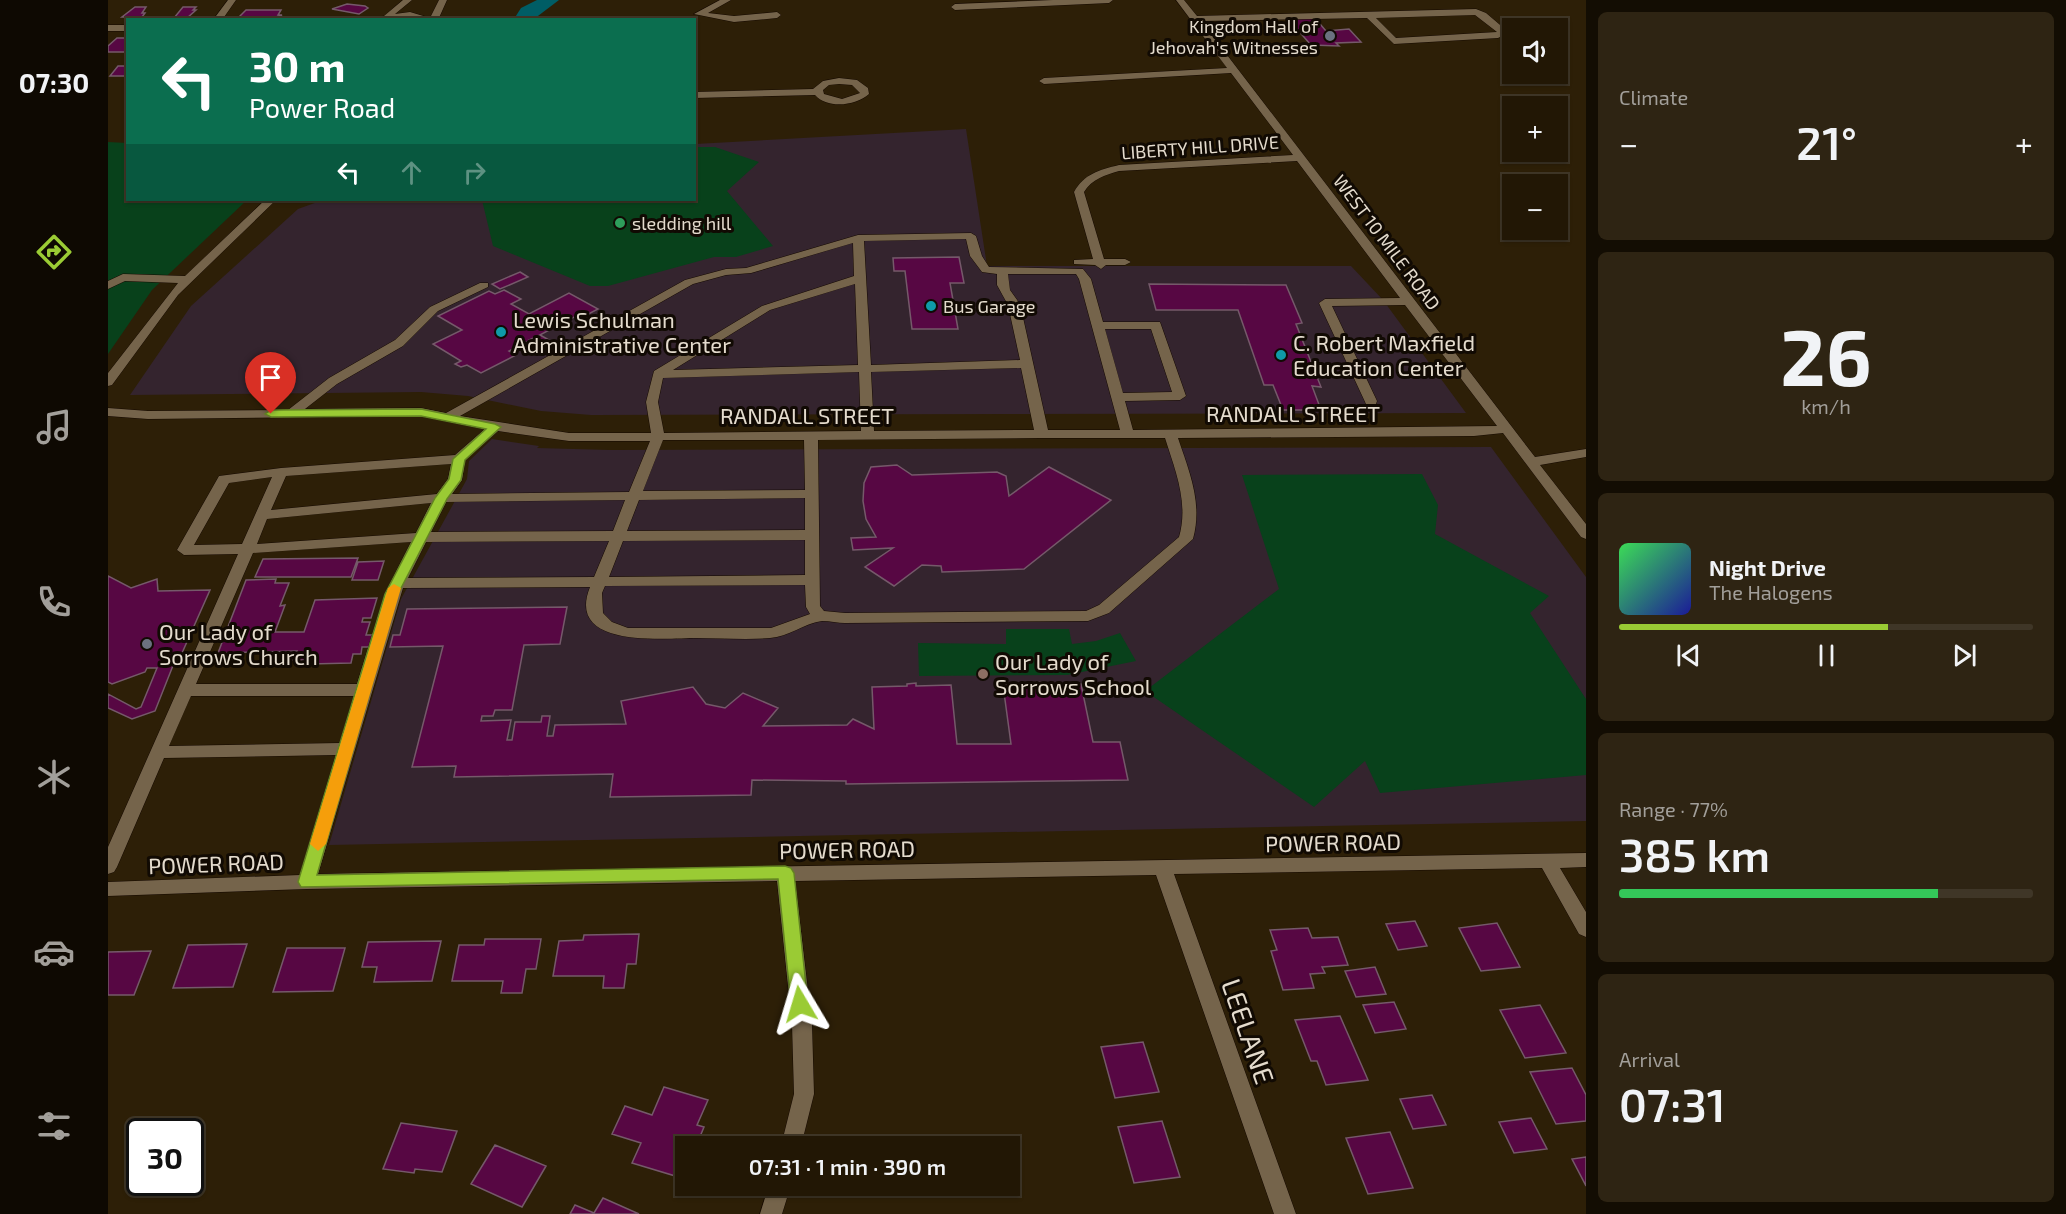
<!DOCTYPE html>
<html lang="en">
<head>
<meta charset="utf-8">
<style>
  body { margin:0; font-family:"Exo 2",sans-serif; background:#2e2413; color:#f1f3f6; height:100vh; display:flex; flex-direction:column; font-size:22px; white-space:nowrap }
  * { box-sizing:border-box; margin:0 }
  p { font-size:20px; color:#a29f9a }
  .icon { flex:none; width:33px; height:33px; fill:none; stroke:currentColor; stroke-width:2; stroke-linecap:round; stroke-linejoin:round }
  .map { position:relative; flex:1; overflow:hidden }
  .side { display:flex; flex-direction:column; gap:12px; padding:12px; background:#130d03; width:480px }
  .side>* { flex:none }
  .banner { position:absolute; left:18px; top:18px; width:570px; height:183px; border-radius:0px; box-shadow:0 2px 4px #0004,0 0 0 2px #3f3627; background:#0b6e4f; color:#fff; overflow:hidden }
  .fabs { position:absolute; left:1394px; top:18px; display:grid; gap:12px }
  .fabs a { display:grid; place-items:center; width:66px; height:66px; border-radius:0px; background:#221705; box-shadow:0 2px 4px #0004,0 0 0 2px #3f3627; font-size:30px }
  .speed { position:absolute; left:18px; top:1118px; display:flex; gap:12px; font-size:30px; font-weight:700; text-align:center }
  .speed>* { display:grid; place-content:center; width:78px; height:78px; border-radius:50%; background:#221705; box-shadow:0 2px 4px #0004,0 0 0 2px #3f3627; line-height:1 }
  .speed .limit { border:3px solid #111; border-radius:9px; background:#fff; color:#111 }
  .pin { position:absolute; display:grid; place-items:center; width:51px; height:51px; color:#fff; margin:-62px -26px; border-radius:50% 50% 50% 0; rotate:-45deg; box-shadow:0 0 6px #0007 }
  .pin .icon { rotate:45deg }
  .me { position:absolute; width:66px; margin:-33px; rotate:353deg; stroke-linejoin:round; filter:drop-shadow(0 0 4px #0008) }
  .turn { display:flex; align-items:center; gap:21px; height:126px; padding:0 24px; font-size:27px }
  .turn .icon { width:78px; height:78px; stroke-width:2.5 }
  .turn b { display:block; font-size:42px; line-height:51px }
  .lanes { display:flex; align-items:center; height:57px; padding:0 24px; background:#0003; justify-content:center; gap:30px; direction:ltr }
  .lanes .off { opacity:.35 }
  .big { font-size:45px; font-weight:600; line-height:1.1 }
  .side .widget { flex:1; display:flex; flex-direction:column; justify-content:center; gap:9px; min-width:0; padding:0 21px; border-radius:9px; background:#2e2413 }
  .side .dial { align-items:center; gap:0 }
  .dial b { font-size:78px; line-height:1 }
  .song { display:flex; align-items:center; gap:18px }
  .cover { width:72px; height:72px; border-radius:9px; background:linear-gradient(135deg,hsl(130 70% 55%),hsl(240 70% 35%)) }
  .played { height:6px; border-radius:3px; background:linear-gradient(90deg,#9acb34 65%,#3f3627 65%) }
  .keys { display:flex; justify-content:space-around; direction:ltr }
  .heat { display:flex; justify-content:space-between; align-items:center; font-size:33px; direction:ltr }
  .charge { height:9px; border-radius:4px; background:linear-gradient(90deg,#34c759 77%,#3f3627 0) }
  .trip { position:absolute; left:567px; top:1136px; width:345px; height:60px; border-radius:0px; background:#221705; box-shadow:0 2px 4px #0004,0 0 0 2px #3f3627; font-weight:600; line-height:60px; text-align:center }
  main { display:flex; flex:1; min-height:0 }
  .dock { display:flex; flex-direction:column; width:108px; justify-content:space-around; align-items:center; background:#0e0902; color:#a29f9a }
  .dock .icon { width:42px; height:42px }
  .dock .selected { color:#9acb34 }
  .dock b { font-size:27px; color:#f1f3f6 }
  .map>svg:first-child { display:block }
  .education { fill:#34242e }
  .green { fill:#08411b }
  .water { fill:#005d65 }
  .building { fill:#570743; stroke:#75596a; stroke-width:1.5 }
  .lines { fill:none; stroke-linecap:round; stroke-linejoin:round }
  .minor-casing { stroke:#150900; stroke-width:1 }
  .minor { fill:#75644b; fill-rule:evenodd }
  .route { fill:#9acb34; stroke:#648422; stroke-width:1.5 }
  .slow { fill:#f59e0b }
  .worship-dot { fill:#6b7280; stroke:#110a03; stroke-width:2 }
  .leisure-dot { fill:#2e9e5b; stroke:#110a03; stroke-width:2 }
  .culture-dot { fill:#0f9aa8; stroke:#110a03; stroke-width:2 }
  .education-dot { fill:#8d6e63; stroke:#110a03; stroke-width:2 }
  .labels { text-anchor:middle; dominant-baseline:central; stroke-width:6; stroke-linejoin:round; paint-order:stroke }
  .far-poi-label { font-size:18px; fill:#e4dbcd; stroke:#110a03; text-anchor:start }
  .far-street-label { font-size:18px; fill:#e4dbcd; stroke:#110a03 }
  .poi-label { font-size:22px; fill:#e4dbcd; stroke:#110a03; text-anchor:start }
  .street-label { font-size:22px; fill:#e4dbcd; stroke:#110a03 }
  .near-street-label { font-size:27px; fill:#e4dbcd; stroke:#110a03 }
</style>
</head>
<body>
<main>
<nav class="dock">
<b>07:30</b>
<svg class="icon selected" aria-label="directions" viewBox="0 0 24 24"><path d="M12 3l9 9-9 9-9-9zM9 14v-3h6M13 9l2 2-2 2"/></svg>
<svg class="icon" aria-label="music" viewBox="0 0 24 24"><path d="M9 18V5l10-2v13"/><circle cx="6" cy="18" r="3"/><circle cx="16" cy="16" r="3"/></svg>
<svg class="icon" aria-label="phone" viewBox="0 0 24 24"><path d="M5 4h4l2 5-3 2q2 4 5 5l2-3 5 2v4C11 20 4 13 5 4z"/></svg>
<svg class="icon" aria-label="climate" viewBox="0 0 24 24"><path d="M12 3v18M4 7l16 10M4 17L20 7"/></svg>
<svg class="icon" aria-label="car" viewBox="0 0 24 24"><path d="M5 17H2v-5l4-1 3-4h7l3 4 3 1v5h-3M9 17h6M6 11h13"/><circle cx="7" cy="17" r="2"/><circle cx="17" cy="17" r="2"/></svg>
<svg class="icon" aria-label="filters" viewBox="0 0 24 24"><path d="M4 7h16M4 17h16"/><circle cx="9" cy="7" r="2"/><circle cx="15" cy="17" r="2"/></svg>
</nav>
<div class="map">
<svg width="1478" height="1214" viewBox="0 0 1478 1214">
  <rect width="100%" height="100%" fill="#2d1f07"/>
  <!-- education -->
  <path class="education" d="M858,129L879,266H1243L1275,300L1358,413L483,415L433,411L360,396L313,392L22,395L83,306L190,209L215,200H586L587,144Z
    M384,439L431,446L429,448L502,450L1383,447L1478,577V821L221,845L293,599L359,479L361,461Z"/>
  <!-- green -->
  <path class="green" d="M0,142L19,143L20,200H139L44,290L0,354Z
    M587,147H607L651,162L619,191L665,246L628,257H606L500,286H482L385,246L374,200H586Z
    M1314,474L1330,505L1327,534L1441,596L1422,613L1478,699V775L1272,793L1257,761L1206,807L1037,691L1171,589L1134,475Z
    M898,629H961L964,644L988,641L1012,633L1028,661L959,675L811,676L810,643L898,644Z"/>
  <!-- water -->
  <path class="water" d="M429,0H451L426,19H406L413,8Z"/>
  <!-- building -->
  <path class="building" d="M239,4L257,6L260,8L251,14L224,9Z
    M27,7H38L34,13H37L34,17H14Z
    M75,7H88L85,10H88L79,18H66Z
    M138,10H173L170,15H174L166,19L130,18Z
    M1206,17L1218,31L1241,29L1253,42L1228,43L1231,46L1203,45L1180,19Z
    M9,38H20L17,48L20,49L17,52H0V46Z
    M10,66H20L19,76H2Z
    M851,257L856,283H842L850,329H804L797,271H786L785,258Z
    M412,272L420,277L392,289L384,284Z
    M1041,284L1178,285L1194,323L1188,324L1213,387L1204,386L1213,410H1175L1165,385H1156L1130,310H1048Z
    M396,290L413,299L403,304L421,314L461,293L490,309L473,318L468,316L401,351L408,355L373,373L359,365L353,367L347,364L353,361L325,344L354,330L330,316L381,291L387,294Z
    M432,335L441,340L430,346L421,340Z
    M789,465L804,475L889,472L898,476L901,496L941,467L1003,500L916,569L834,572L833,566L814,565L786,586L757,567L785,548L745,550L743,538L768,537L758,519L755,501L756,483L763,467Z
    M250,558L243,577H147L155,559Z
    M276,561L270,580H244L250,562Z
    M0,576L23,588L49,579L50,591L102,590L74,653H70L47,711L24,719L0,708V694L28,709L33,707L49,668H39L37,672L4,684L0,682Z
    M168,579L167,583H181L172,606L177,605L167,632H196L207,600L269,598L263,618H255L254,622H262L258,635H265L261,647H254L253,654H245L243,663L202,664L203,660H185L189,651L110,653L138,580Z
    M459,607L452,644L416,645L404,710H387L385,716H374L373,721L403,720L399,740H404L407,722H433L434,716H442L439,736H445L447,725L518,724L513,701L585,687L598,704L617,708L635,693L670,708L655,726L739,725L745,719L766,729L764,687L799,686V684L808,683V686L843,685L849,744H903L895,685L929,684L928,682H933L938,684H973L985,742H1012L1020,780L738,784V781L644,780L643,795L502,797L505,774L346,777L348,766L304,767L335,646L282,647L285,635H292L299,609Z
    M1307,921L1319,946L1290,950L1278,924Z
    M1389,923L1412,967L1373,971L1351,928Z
    M1200,928L1204,938L1230,937L1240,965L1214,967L1217,973L1202,974L1206,988L1175,990L1163,951L1169,950L1162,930Z
    M531,934L528,964H519L516,988H495L496,976H445L451,941L475,940L476,935Z
    M377,939H433L428,969H418L414,993H393L395,981H344L351,945H376Z
    M333,941L324,981L266,982L269,967H254L260,942Z
    M139,944L125,987L65,988L80,945Z
    M179,948H237L225,991L165,992Z
    M43,951L26,995H0V952Z
    M1267,967L1278,994L1248,997L1237,971Z
    M1286,1002L1298,1029L1267,1033L1255,1005Z
    M1432,1005L1458,1053L1417,1058L1392,1010Z
    M1232,1016L1260,1080L1218,1085L1209,1061H1203L1187,1020Z
    M1035,1042L1051,1092L1007,1098L993,1047Z
    M1464,1068L1478,1095V1121L1448,1124L1422,1072Z
    M556,1087L600,1100L589,1125L596,1127L588,1146H578V1171L574,1178L524,1163L533,1143L504,1134L517,1106L544,1115Z
    M1324,1095L1338,1125L1305,1129L1292,1099Z
    M1423,1118L1439,1149L1406,1153L1391,1122Z
    M1054,1121L1072,1177L1026,1183L1010,1127Z
    M293,1123L349,1131L334,1172L307,1169L306,1173L275,1169Z
    M1282,1132L1305,1188L1260,1194L1238,1138Z
    M387,1145L438,1166L414,1207L363,1184Z
    M1478,1157V1186L1464,1159Z
    M495,1198L531,1214H462L467,1205L486,1213Z"/>
  <g class="lines">
    <!-- minor casing -->
    <g class="minor-casing">
      <path id="minor" d="M120,0H128L114,20H105Z
        M295,0H304L287,14L302,12L322,18L331,0H339L330,20L302,18L262,20L276,16Z
        M612,0H623L600,13L626,16L669,12L673,15L669,18L626,22L586,14Z
        M945,0H1005L1001,3L847,10L843,7L847,4Z
        M1068,0H1076L1089,16L1368,9L1378,13L1398,30V34L1390,38L1286,44L1259,18L1093,21L1427,457L1478,449V457L1432,465L1478,524V539L1473,537L1395,433L1366,436L1070,438C1081,471 1095,503 1085,539L1001,613L980,621L737,623C730,623 722,621 714,621C697,623 680,637 662,638C638,640 613,638 589,638C556,638 457,649 482,587L295,588L210,874L1478,853V867L1452,868L1478,912V937L1471,934L1434,868L1066,874L1188,1214H1166L1048,875L687,881L704,1024L706,1094L693,1146H673L686,1094L684,1024L669,881L199,889L0,896V882L192,875L228,755L56,758L9,867L6,872L0,874V847L130,554L76,555L69,550L111,476L173,468L347,455L377,429L313,416L40,419L0,416V408L40,411L180,410L221,378L287,340L322,307L372,283H380V287L330,311L295,346L229,384L197,409L313,408L338,413L577,280L618,269L638,268L750,235L863,233L868,236L874,256L881,267L975,269L983,279L995,322H1052L1078,396L1072,400L1017,401L1025,430L1389,426L1297,305L1224,306L1269,401L1268,404H1258L1211,303L1217,299L1292,298L1189,161L1011,171C997,175 984,179 976,192L996,259H1017L1023,262L1017,265H998L993,269L987,265L966,264V260L985,259L966,192C976,174 991,170 1011,165L1185,155L1123,73L936,84L931,81L936,78L1119,68ZM1367,15L1389,32L1288,38L1268,18ZM858,239L862,256L874,272L889,274V285L900,305L912,360L763,365L756,241ZM745,243L746,276L654,306L546,371L538,402L543,433H461L352,416L585,284L618,275L643,273ZM900,274H968L971,279L1012,430H940L912,304L902,290ZM747,284L750,365L565,370L662,310ZM997,329H1043L1064,392L1015,393ZM913,368L926,430L766,431L763,372ZM751,372L753,431L556,433L550,402L555,378ZM390,431L461,441H542L521,492L344,494L354,480L357,460ZM932,438H1057C1067,470 1081,503 1071,537L991,605L978,611L737,613L716,611L712,606L710,440ZM555,440H696L697,490L535,491ZM343,464L340,479L329,494L163,510L178,476ZM164,477L134,544L86,545L121,483ZM697,498V530L519,531L531,500ZM517,500L505,531L323,532L338,502ZM323,503L308,533L149,544L159,519ZM697,540V575L501,577L515,541ZM501,541L486,577L300,578L318,542ZM303,542L277,594L249,684H88L145,553ZM697,585L698,607L702,614L663,628H520L504,622L495,613L494,593L497,586ZM83,696H246L232,743L61,746Z
        M0,25H20V31H0Z
        M731,78L749,80L760,88L761,94C748,106 719,109 707,95L586,98V92L705,89L715,81ZM731,84L744,85L752,93L734,99L716,94L715,90L721,85Z
        M157,200H168L70,295L4,385L0,386V373L70,283L17,281L0,289V281L15,274L77,276Z
        M661,1185H683L674,1214H652Z"/>
    </g>
    <!-- minor -->
    <use href="#minor" class="minor"/>
  </g>
  <!-- route -->
  <path class="route" d="M313,409L387,424L393,427L357,460L353,480L339,499L290,594L209,875L677,866L683,868L686,873L700,1004L698,1009L692,1011L685,1009L683,1004L670,879L193,887L190,882L277,594L327,498L341,479L345,459L378,429L313,416L163,417L157,414L163,410Z"/>
  <!-- slow -->
  <path class="slow" d="M286,584L293,588L218,844L210,851L202,844L280,588Z"/>
  <!-- markers -->
  <g class="worship-dot">
    <circle cx="1222" cy="36" r="6"/>
    <circle cx="39" cy="644" r="6"/>
  </g>
  <circle class="leisure-dot" cx="512" cy="223" r="6"/>
  <g class="culture-dot">
    <circle cx="823" cy="306" r="6"/>
    <circle cx="393" cy="332" r="6"/>
    <circle cx="1173" cy="355" r="6"/>
  </g>
  <circle class="education-dot" cx="875" cy="674" r="6"/>
  <g class="labels">
    <!-- far-poi labels -->
    <g class="far-poi-label">
      <text x="1210" y="26" text-anchor="end">Kingdom Hall of<tspan x="1210" dy="21">Jehovah's Witnesses</tspan></text>
      <text x="524" y="223">sledding hill</text>
      <text x="835" y="306">Bus Garage</text>
    </g>
    <!-- far-street labels -->
    <g class="far-street-label">
      <text transform="translate(1092 147) rotate(-4)">LIBERTY HILL DRIVE</text>
      <text transform="translate(1279 242) rotate(53)">WEST 10 MILE ROAD</text>
    </g>
    <!-- poi labels -->
    <g class="poi-label">
      <text x="405" y="319">Lewis Schulman<tspan x="405" dy="25">Administrative Center</tspan></text>
      <text x="1185" y="342">C. Robert Maxfield<tspan x="1185" dy="25">Education Center</tspan></text>
      <text x="51" y="631">Our Lady of<tspan x="51" dy="25">Sorrows Church</tspan></text>
      <text x="887" y="661">Our Lady of<tspan x="887" dy="25">Sorrows School</tspan></text>
    </g>
    <!-- street labels -->
    <g class="street-label">
      <text x="1185" y="413">RANDALL STREET</text>
      <text x="699" y="415">RANDALL STREET</text>
      <text transform="translate(1225 842) rotate(-1)">POWER ROAD</text>
      <text transform="translate(739 849) rotate(-1)">POWER ROAD</text>
      <text transform="translate(108 863) rotate(-2)">POWER ROAD</text>
    </g>
    <!-- near-street labels -->
    <g class="near-street-label">
      <text transform="translate(1141 1031) rotate(71)">LEELANE</text>
    </g>
  </g>
</svg>
<div class="fabs">
<a><svg class="icon" aria-label="sound" viewBox="0 0 24 24"><path d="M4 9h4l5-4v14l-5-4H4zM17 9q2 3 0 6"/></svg></a>
<a>+</a>
<a>−</a>
</div>
<div class="speed"><div class="limit">30</div></div>
<div class="pin" style="left:163px;top:414px;background:#d93025"><svg class="icon" aria-label="arrive" viewBox="0 0 24 24"><path d="M6 21V4h12l-3 4 3 4H6"/></svg></div>
<svg class="me" style="left:692px;top:1004px" viewBox="-20 -20 40 40"><path d="M0-17L14 15 0 8-14 15z" fill="#9acb34" stroke="#fff" stroke-width="4"/></svg>
<div class="trip">07:31 · 1 min · 390 m</div>
<div class="banner">
<div class="turn"><svg class="icon" aria-label="left" viewBox="0 0 24 24"><path d="M17 20v-9H6M10 6l-5 5 5 5"/></svg><div><b>30 m</b>Power Road</div></div>
<div class="lanes"><svg class="icon" aria-label="left" viewBox="0 0 24 24"><path d="M17 20v-9H6M10 6l-5 5 5 5"/></svg><svg class="icon off" aria-label="ahead" viewBox="0 0 24 24"><path d="M12 20V5M6 11l6-6 6 6"/></svg><svg class="icon off" aria-label="right" viewBox="0 0 24 24"><path d="M7 20v-9h11M14 6l5 5-5 5"/></svg></div>
</div>
</div>
<section class="side">
<div class="widget"><p>Climate</p>
<div class="heat"><a>−</a><b class="big">21°</b><a>+</a></div>
</div>
<div class="widget dial"><b>26</b><p>km/h</p></div>
<div class="widget">
<div class="song"><i class="cover"></i><div><b>Night Drive</b><p>The Halogens</p></div></div>
<div class="played"></div>
<div class="keys"><svg class="icon" aria-label="previous" viewBox="0 0 24 24"><path d="M18 5L8 12l10 7zM5 5v14"/></svg><svg class="icon" aria-label="pause" viewBox="0 0 24 24"><path d="M8 5v14M16 5v14"/></svg><svg class="icon" aria-label="next" viewBox="0 0 24 24"><path d="M6 5l10 7-10 7zM19 5v14"/></svg></div>
</div>
<div class="widget"><p>Range · 77%</p><b class="big">385 km</b><div class="charge"></div></div>
<div class="widget"><p>Arrival</p><b class="big">07:31</b></div>
</section>
</main>
</body>
</html>
